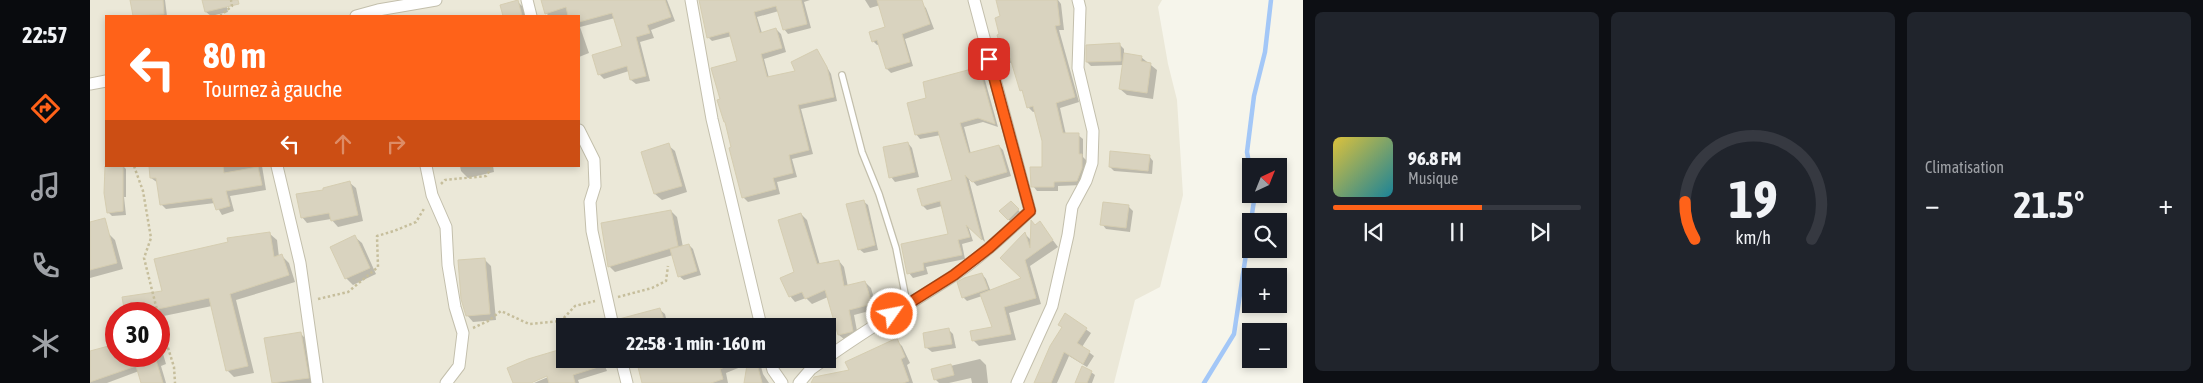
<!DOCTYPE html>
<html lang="fr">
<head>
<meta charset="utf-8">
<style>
  body { margin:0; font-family:"Asap Condensed",sans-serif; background:#20242c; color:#f1f3f6; height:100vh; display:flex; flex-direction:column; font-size:19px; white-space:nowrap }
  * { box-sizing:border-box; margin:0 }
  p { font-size:16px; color:#9ea1a6 }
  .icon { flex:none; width:28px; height:28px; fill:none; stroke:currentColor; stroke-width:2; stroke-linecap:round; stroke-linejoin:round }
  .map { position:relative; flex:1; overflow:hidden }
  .side { display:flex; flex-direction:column; gap:12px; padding:12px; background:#0d0f14; width:900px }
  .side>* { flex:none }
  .top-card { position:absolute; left:15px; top:15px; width:475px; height:152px; border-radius:0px; box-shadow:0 2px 8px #0003; background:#ff6219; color:#fff; overflow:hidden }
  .needle { width:32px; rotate:43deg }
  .tools { position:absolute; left:1152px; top:158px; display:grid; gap:10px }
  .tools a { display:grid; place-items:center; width:45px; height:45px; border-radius:0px; background:#171b24; box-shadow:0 2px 8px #0003; font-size:25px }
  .speed { position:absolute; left:15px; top:302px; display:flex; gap:10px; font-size:25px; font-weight:700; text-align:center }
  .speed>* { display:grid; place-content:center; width:65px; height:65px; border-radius:50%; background:#171b24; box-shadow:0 2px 8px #0003; line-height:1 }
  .speed .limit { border:8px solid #d22; background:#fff; color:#111 }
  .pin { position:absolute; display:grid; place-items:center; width:42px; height:42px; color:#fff; margin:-21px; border-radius:10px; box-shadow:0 2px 8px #0006 }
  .me { position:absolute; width:55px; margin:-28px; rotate:57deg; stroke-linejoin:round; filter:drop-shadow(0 0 4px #0008) }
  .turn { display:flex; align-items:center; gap:18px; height:105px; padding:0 15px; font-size:22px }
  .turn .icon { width:65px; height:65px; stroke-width:2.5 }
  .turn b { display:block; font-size:35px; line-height:42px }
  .lanes { display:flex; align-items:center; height:48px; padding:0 15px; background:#0003; justify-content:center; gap:25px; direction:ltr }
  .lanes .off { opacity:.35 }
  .big { font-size:38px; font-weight:700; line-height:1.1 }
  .side .widget { flex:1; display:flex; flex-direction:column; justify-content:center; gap:8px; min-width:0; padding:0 18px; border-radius:8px; background:#20242c }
  .side .dial { align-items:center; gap:0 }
  .dial svg { height:130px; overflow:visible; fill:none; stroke:#363941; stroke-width:7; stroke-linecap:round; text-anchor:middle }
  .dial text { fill:#f1f3f6; stroke:none }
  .song { display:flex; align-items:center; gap:15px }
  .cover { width:60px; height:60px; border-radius:8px; background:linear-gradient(135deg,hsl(50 70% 55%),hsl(190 70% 35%)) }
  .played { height:5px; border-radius:2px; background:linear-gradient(90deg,#ff6219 60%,#363941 60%) }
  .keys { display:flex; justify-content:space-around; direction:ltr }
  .heat { display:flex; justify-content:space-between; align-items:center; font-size:28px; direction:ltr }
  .side .tiles { flex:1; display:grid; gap:12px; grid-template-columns:repeat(3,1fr) }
  .trip { position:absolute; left:466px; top:318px; width:280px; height:50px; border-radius:0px; background:#171b24; box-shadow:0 2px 8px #0003; font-weight:700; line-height:50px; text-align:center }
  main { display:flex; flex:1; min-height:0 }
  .tabs { display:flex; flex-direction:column; width:90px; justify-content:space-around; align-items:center; background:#090b0e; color:#9ea1a6 }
  .tabs .icon { width:35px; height:35px }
  .tabs .current { color:#ff6219 }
  .tabs b { font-size:22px; color:#f1f3f6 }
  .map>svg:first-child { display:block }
  .residential { fill:#ebe8d8; fill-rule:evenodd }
  .shadow { fill:#0003 }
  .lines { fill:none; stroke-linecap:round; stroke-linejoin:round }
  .stream { stroke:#a3c7f7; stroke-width:4.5 }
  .building { fill:#d9d3bf; stroke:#d5cdb1 }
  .service-casing { stroke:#c3bfac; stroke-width:8 }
  .minor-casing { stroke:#c3bfac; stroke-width:13 }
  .path { stroke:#c6be9c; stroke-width:2.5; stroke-dasharray:2.5 2.5; stroke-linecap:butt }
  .service { stroke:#fff; stroke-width:5.5 }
  .minor { stroke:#fff; stroke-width:11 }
  .route-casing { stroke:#a64010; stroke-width:12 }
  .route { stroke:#ff6219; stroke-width:9 }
</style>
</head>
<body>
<main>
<nav class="tabs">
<b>22:57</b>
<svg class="icon current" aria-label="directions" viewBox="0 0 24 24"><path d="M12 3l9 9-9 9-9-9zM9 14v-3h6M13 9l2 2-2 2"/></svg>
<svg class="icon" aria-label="music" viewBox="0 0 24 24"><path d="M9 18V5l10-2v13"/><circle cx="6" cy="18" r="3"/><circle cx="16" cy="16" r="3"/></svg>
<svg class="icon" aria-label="phone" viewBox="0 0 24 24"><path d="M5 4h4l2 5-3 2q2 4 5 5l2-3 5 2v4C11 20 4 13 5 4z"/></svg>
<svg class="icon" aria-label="climate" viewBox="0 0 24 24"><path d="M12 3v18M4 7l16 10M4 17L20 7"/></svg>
</nav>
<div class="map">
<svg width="1213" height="383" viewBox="0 0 1213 383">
  <rect width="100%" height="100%" fill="#f6f5eb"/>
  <!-- residential -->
  <path class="residential" d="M0,0H1072L1068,7L1078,64L1087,100L1093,195L1070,287L1045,300L1024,383H0ZM16,16H489V166H16ZM26,314H69V356H26ZM475,326H738V359H475Z"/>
  <!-- shadow -->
  <path class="shadow" d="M41,0H75L77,16H45Z
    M114,0H135L138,12L121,16L116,12Z
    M452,0H577L585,21L561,30L564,38L550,42L560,81L546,84L541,80L539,71L514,79L509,74L534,47L525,18L490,27L499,53L489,57V16H458Z
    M610,0H720L714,2L721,28L698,34L694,29L689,11L667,17L672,33L686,29L691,34L696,52L674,59L679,78L707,72L727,50L741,74L747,101L711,109L723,154L702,159L707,177L687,182L690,194L658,202L654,198L631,100L649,62L642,36L622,41L618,37Z
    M775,0H793L794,4L780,8Z
    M907,0H968L971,4L974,30H969L989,102L970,108L976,135H988L993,139V157L996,160L997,173L992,185L968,186V191H947L943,186L953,168V140L946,111L943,112L938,107L935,94L931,90L923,62L920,63L915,59L911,35V17Z
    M427,1L433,7L436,16H414L411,6Z
    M832,4L836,8L844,29L815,39L823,66L801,73L797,69L790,44L787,45L783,41L797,28Z
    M1030,45L1034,49V54L1051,57L1067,70L1063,99L1037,95L1030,89L1033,65L1001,66L997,62V46Z
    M889,69L893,73L908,127L893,122L874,127L881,154L909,146L913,150L921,176L887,186L878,176L895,242L878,226L883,241L872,244L875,259L836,267L838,274L823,278L819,273L859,235L852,206L837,210L833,206L863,181L851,135L830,139L826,134L838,99Z
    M818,143L822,148L829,177L805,182L801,177Z
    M578,145L585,151L597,192L572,200L565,194Z
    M1059,156L1063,161L1062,174L1024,171L1020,167Z
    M16,165L33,166L36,169V197H34L36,215L22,216L18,212L16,193Z
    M60,166H172L176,190L140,196L144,211L132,215L125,203L76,209L71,204L68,183L61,178Z
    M370,166H403L404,172L378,178L371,171Z
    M260,183L266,188L273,221L248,227L241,219L217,223L212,217L235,191Z
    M773,201L778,205L788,250L774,253L769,249Z
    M921,202L930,212L920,221L911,211Z
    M1038,206L1043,211L1040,232L1016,229L1012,224Z
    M581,211L587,217L593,247L599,245L603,249L611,275L594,280L589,276L583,255L525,272L519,266Z
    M711,214L717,220L730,265L749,261L754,267L758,287L775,282L781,288L787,309L764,315L768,336L755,340L749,335L738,297L722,304L716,298L705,302L700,296L705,273Z
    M0,223L19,234L25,240L33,269L0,278Z
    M950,223L968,247L940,266L951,304L919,313L926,340L889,346L883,340L903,328L892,296L877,301L873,297L892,274L896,279L901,292L933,278L935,234L941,240Z
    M180,234L187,240L189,257L192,256L199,263L205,282L146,300L164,373L144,377L137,370L122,306L69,317V314H36L73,292L140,243Z
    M265,237L272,243L286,274L263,285L256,278Z
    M394,259L401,266L406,320L383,322L377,315Z
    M570,310L575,314L578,326H536L534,319Z
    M976,315L1001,333L992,347L1004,356L997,367L979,356L967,383H945L973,328Z
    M859,330L863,334L866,348L842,352L837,348Z
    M211,334L217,340L224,383H183L176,339Z
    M69,340L76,364L71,366L76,383H52L49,371L17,383H0V352L26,346V356H69Z
    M806,340L812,346L820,363L817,365L823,383H727L761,371Z
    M475,350V359H512L517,371L488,380L489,383H444L463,375L462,373L438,383H424Z
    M548,359H669L673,374L679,383H655L658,364L636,373L638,383H554Z
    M890,359L896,365L898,383H882L881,378L859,383H849L845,379L843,370Z
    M1001,372L1005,375L1002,383H987Z"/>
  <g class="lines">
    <!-- stream -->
    <path class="stream" d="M1161,175L1157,152L1164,96L1175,52L1181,0
      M1114,383L1144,334L1165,194"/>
  </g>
  <!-- building -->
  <path class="building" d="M40,0H73L74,14L43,16Z
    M112,0H148L149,4L115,12Z
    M428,0L432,16H413L410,5Z
    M451,0H575L581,17L557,25L560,33L546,37L556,76L540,80L537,66L508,75L502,55L532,46L522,13L489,22V16H478L476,7L455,14Z
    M609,0H711L717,24L693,30L686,6L664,12L670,33L686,28L692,48L671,54L677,77L705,71L701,62L727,49L737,67L744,97L708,105L719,150L699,155L703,173L683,178L686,189L652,198L639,148L641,147L635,122H634L627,100L630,99L621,68L647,61L639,32L617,38Z
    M787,0H832L840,24L812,34L820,62L796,69L787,40L782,42L779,32L795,27Z
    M906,0H967L970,25L965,26L985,97L966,103L973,133H989V154H992V168L987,181L964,182V187H941L940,167H952V141L943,106L937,108L932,90L930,91L920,58L914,59L907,35L909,34L905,18L910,16Z
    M1030,43L1031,61L996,62V45Z
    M1034,53L1052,56L1051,61L1061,63L1057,93L1029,89Z
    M889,67L905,124L888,118L870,123L879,153L909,145L917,172L882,182L875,175L892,240L876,225L880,237L868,240L872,255L833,263L834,270L817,274L811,244L858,234L850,201L832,206L827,189L862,180L848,131L825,135L817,103L836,98L833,82Z
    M818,142L825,172L799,178L793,147Z
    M579,143L592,186L564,194L551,152Z
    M1020,151L1060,155L1058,171L1019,167Z
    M15,166H33V211L17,213L14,193Z
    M59,166H133L134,173L168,167L172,185L136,191L140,206L126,210L122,198L70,205L66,178H60Z
    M260,181L268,215L241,221L239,213L211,218L206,194L233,190V188Z
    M774,200L785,245L768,250L756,204Z
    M921,201L929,209L918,220L909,211Z
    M1013,202L1039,205L1036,228L1010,225Z
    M581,210L588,246L518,267L511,223Z
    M711,213L727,264L749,260L754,286L775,281L782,304L759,310L763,331L761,332L748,335L735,290L715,299L712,292L699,297L690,278L704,272L688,220Z
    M15,218L27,263L0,270V222Z
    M941,220L945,225L950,221L963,240L935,260L946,298L914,307L921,334L882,341L880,331L902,327L890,294L931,278L910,258L935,232L940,248Z
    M180,232L184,257L192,254L199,275L140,294L158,366L136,371L119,298L59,311L60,314H35L32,297L72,291L64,259L138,242L137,238Z
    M265,235L280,268L255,279L240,247Z
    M599,244L607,271L588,277L580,249Z
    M395,258L400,314L376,316L371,299L368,260Z
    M892,273L898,289L872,298L867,282L874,278Z
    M570,308L576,326H530L529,319Z
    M975,313L997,328L987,343L1000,351L993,364L974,352L961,383H944L960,346L972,327L968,325Z
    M859,328L862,344L835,348L833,333Z
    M211,332L219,378L182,383L174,338Z
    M807,338L815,357L811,359L819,381L813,383H721L724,377L759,370L755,362Z
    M26,344V356H70V358L66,360L73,383H51L46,366L0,382V351Z
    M475,348V359H524V362L483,375L485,383H459L457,376L441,383H423L417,368L438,359Z
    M546,359H654L630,369L633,379L621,383H552Z
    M658,359H666L672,383H654Z
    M861,364L864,375L844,380L841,369Z
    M992,366L1002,371L997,383H985Z"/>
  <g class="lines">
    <!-- service casing -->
    <g class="service-casing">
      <path id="service" d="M752,75L772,152L789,194L806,248L817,304"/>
    </g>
    <!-- minor casing -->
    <g class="minor-casing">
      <path id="minor" d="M437,0L441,16
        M601,0L622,119L671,326
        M266,16L288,10L346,0
        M0,84L16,81
        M489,130L504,160L505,186L500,202L502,231L523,326
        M187,166L210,263L227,383
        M336,166L342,195L356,227L358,265L365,307L373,333L369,366L356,383
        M738,357C778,328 822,303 863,276C891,257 915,234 940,211L884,0
        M531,359L537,383
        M680,359L683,370L692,383
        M709,383L721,369L735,359
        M927,383L962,306L978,235L982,207L996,181L1002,163L1003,131L988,68L990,8L988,0"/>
    </g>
    <!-- path -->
    <path class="path" d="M130,16L142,6L141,0
      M44,166L53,191L61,238L54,258L68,314
      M351,184L355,180L396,176L403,166
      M528,297L562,288L576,281L578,266
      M228,299L258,292L288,267L287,236L304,231L326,222L335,207
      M69,319L84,367L85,383
      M383,328L398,321L411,311L439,324L471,321L485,306L505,301"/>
    <!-- service -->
    <use href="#service" class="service"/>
    <!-- minor -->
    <use href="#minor" class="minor"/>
  </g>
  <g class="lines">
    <!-- route casing -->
    <g class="route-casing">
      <path id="route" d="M802,314L864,275L899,248L940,211L899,59"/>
    </g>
    <!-- route -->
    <use href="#route" class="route"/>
  </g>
</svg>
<div class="tools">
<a><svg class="needle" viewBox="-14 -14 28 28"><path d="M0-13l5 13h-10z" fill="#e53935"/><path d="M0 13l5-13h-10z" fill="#9ea1a6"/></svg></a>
<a><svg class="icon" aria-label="search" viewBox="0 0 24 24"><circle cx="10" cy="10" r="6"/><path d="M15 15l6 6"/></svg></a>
<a>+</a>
<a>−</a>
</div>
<div class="speed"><div class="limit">30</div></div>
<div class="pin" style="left:899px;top:59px;background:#d93025"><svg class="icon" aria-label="arrive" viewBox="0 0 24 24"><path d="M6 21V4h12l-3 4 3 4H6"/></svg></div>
<svg class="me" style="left:802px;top:314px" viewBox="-20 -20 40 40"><circle r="17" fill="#ff6219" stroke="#fff" stroke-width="3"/><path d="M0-11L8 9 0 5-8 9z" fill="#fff"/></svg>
<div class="trip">22:58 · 1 min · 160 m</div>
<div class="top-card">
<div class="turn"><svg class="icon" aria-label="left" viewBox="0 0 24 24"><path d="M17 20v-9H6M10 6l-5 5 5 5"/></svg><div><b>80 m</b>Tournez à gauche</div></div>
<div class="lanes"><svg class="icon" aria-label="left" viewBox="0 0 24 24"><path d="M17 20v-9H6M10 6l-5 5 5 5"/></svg><svg class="icon off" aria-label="ahead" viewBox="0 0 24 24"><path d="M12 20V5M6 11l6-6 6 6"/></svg><svg class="icon off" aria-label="right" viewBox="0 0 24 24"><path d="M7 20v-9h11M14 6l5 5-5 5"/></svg></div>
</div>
</div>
<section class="side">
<div class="tiles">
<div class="widget">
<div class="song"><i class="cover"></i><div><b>96.8 FM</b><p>Musique</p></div></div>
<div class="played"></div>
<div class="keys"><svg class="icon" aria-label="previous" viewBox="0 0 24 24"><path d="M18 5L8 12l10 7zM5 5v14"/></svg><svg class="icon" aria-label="pause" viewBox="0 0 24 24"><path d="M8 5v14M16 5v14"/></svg><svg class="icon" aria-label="next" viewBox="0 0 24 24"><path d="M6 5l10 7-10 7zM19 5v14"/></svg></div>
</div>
<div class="widget dial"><svg viewBox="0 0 100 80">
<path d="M14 69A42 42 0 1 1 86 69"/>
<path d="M14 69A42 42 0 0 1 8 46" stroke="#ff6219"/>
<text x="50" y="56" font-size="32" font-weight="700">19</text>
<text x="50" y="72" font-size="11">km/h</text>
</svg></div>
<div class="widget"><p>Climatisation</p>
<div class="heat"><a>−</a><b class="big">21.5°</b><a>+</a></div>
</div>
</div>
</section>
</main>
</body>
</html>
